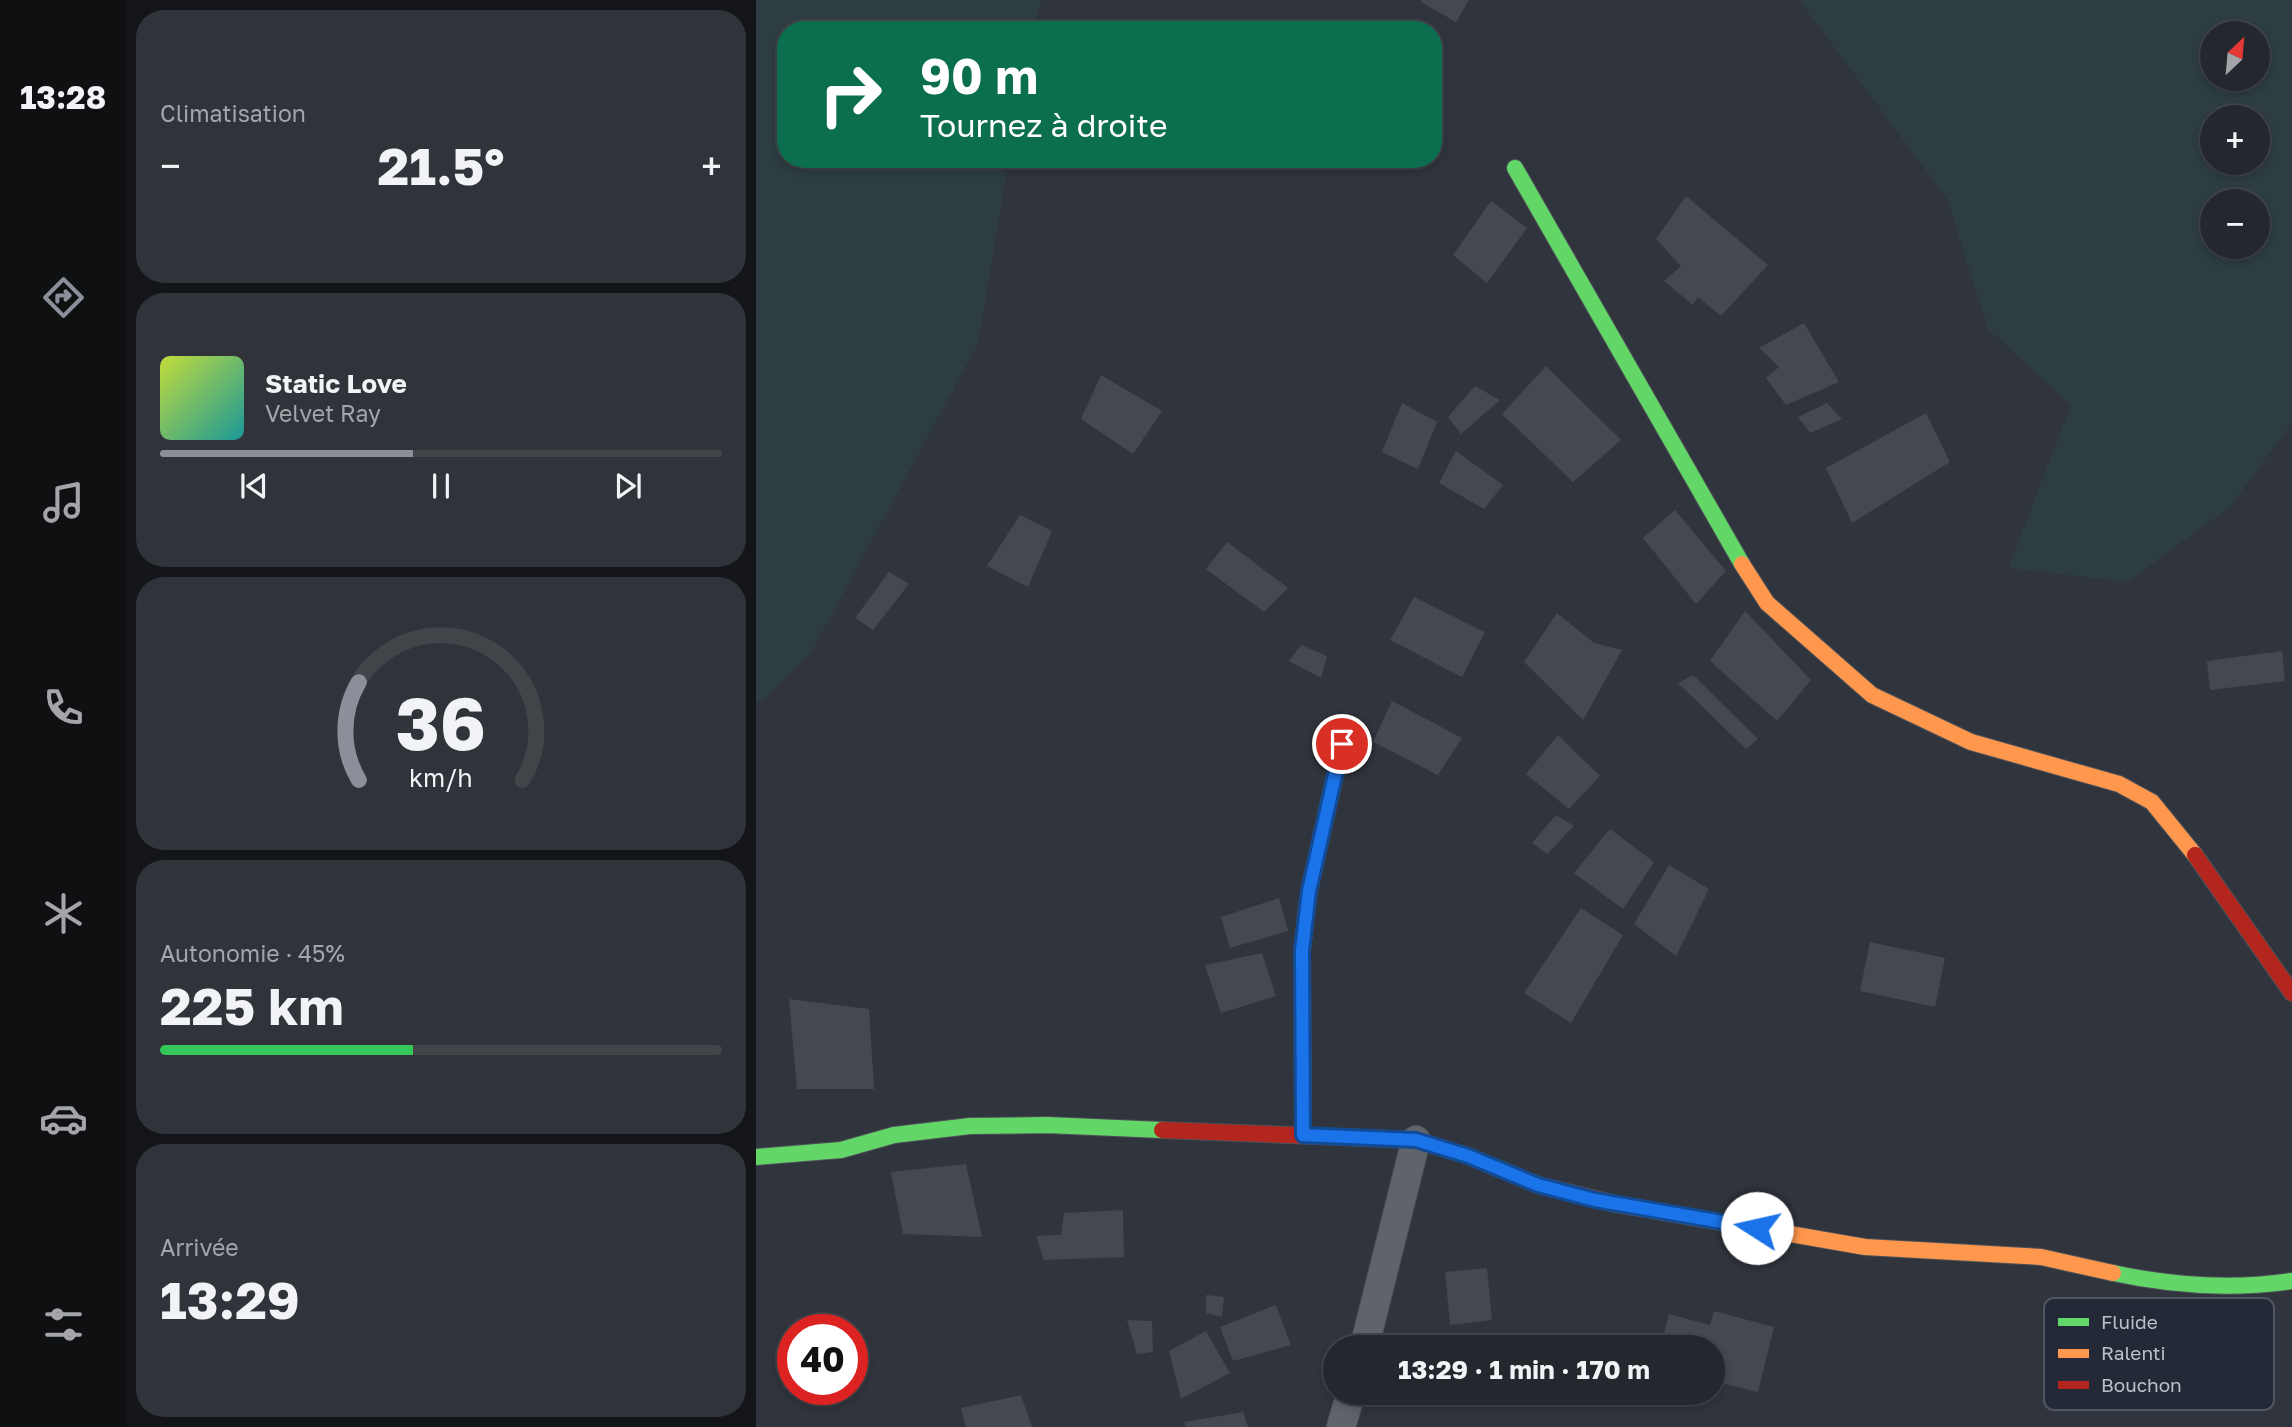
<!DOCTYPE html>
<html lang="fr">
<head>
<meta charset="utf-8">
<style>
  body { margin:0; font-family:"Golos Text",sans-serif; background:#303339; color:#f1f3f6; height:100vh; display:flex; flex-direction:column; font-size:26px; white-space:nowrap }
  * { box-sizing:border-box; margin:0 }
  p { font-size:23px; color:#a3a5aa }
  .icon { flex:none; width:38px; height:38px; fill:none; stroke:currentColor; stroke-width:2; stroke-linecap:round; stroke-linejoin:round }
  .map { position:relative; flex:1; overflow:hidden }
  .details { display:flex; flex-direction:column; gap:10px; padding:10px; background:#141519; width:630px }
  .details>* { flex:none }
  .banner { position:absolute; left:21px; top:21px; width:665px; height:147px; border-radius:28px; box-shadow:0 4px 10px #0003,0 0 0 2px #414449; background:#0b6e4f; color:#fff; overflow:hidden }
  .needle { width:46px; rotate:26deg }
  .buttons { position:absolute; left:1444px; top:21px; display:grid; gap:14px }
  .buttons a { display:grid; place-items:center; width:70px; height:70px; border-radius:50%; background:#24272d; box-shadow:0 4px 10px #0003,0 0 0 2px #414449; font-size:35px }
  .speed { position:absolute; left:21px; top:1314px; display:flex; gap:14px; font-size:35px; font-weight:700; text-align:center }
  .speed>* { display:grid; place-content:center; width:91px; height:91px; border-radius:50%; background:#24272d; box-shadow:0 4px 10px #0003,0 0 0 2px #414449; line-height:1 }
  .speed .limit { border:10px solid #d22; background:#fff; color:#111 }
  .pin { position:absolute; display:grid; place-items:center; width:60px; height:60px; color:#fff; margin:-30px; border:4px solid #fff; border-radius:50%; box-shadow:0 2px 7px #0007 }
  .me { position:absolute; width:77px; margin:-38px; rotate:280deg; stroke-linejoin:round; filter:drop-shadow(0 0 5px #0008) }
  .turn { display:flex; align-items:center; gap:24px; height:147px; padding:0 28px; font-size:32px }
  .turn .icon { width:91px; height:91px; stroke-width:2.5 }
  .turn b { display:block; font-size:49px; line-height:60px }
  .big { font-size:52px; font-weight:700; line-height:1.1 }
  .details .tile { flex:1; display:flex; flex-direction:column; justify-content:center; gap:10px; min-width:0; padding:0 24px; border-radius:28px; background:#303339 }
  .details .dial { align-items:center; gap:0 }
  .dial svg { height:182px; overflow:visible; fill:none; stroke:#414449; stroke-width:7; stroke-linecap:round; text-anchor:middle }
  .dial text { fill:#f1f3f6; stroke:none }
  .song { display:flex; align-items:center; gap:21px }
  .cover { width:84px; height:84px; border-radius:10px; background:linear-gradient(135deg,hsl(70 70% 55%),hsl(180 70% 35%)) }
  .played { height:7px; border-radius:4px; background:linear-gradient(90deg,#8b8f99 45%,#414449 45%) }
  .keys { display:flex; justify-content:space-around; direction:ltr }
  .heat { display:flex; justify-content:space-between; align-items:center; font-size:38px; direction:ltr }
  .charge { height:10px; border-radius:5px; background:linear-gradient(90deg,#34c759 45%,#414449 0) }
  .trip { position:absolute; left:567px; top:1335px; width:402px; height:70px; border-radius:35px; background:#24272d; box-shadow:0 4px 10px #0003,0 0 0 2px #414449; font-weight:700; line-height:70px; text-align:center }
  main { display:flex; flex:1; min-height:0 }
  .menu { display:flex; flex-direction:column; width:126px; justify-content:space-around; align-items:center; background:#0e1012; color:#a3a5aa }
  .menu .icon { width:49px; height:49px }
  .menu .on { color:#8b8f99 }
  .menu b { font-size:32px; color:#f1f3f6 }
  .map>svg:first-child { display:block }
  .green { fill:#2d3d42; fill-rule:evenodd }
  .building { fill:#454850 }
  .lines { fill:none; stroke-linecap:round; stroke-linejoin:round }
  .street-casing { stroke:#4e5158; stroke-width:30 }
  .fast-casing { stroke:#4e5158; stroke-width:18 }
  .slow-casing { stroke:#4e5158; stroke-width:18 }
  .jam-casing { stroke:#4e5158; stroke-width:18 }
  .street { stroke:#60636a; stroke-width:28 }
  .fast { stroke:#63d668; stroke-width:16 }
  .slow { stroke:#ff974d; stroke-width:16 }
  .jam { stroke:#b3261e; stroke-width:16 }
  .route-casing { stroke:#114b97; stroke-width:18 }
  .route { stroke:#1a73e8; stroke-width:12 }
  .key { fill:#232937; stroke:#515663; stroke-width:2 }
  .key-label { font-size:19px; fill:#bcc0cb }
</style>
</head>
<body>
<main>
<nav class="menu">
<b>13:28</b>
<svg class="icon on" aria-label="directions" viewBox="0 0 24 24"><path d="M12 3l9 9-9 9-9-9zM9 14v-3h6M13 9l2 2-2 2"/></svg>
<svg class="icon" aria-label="music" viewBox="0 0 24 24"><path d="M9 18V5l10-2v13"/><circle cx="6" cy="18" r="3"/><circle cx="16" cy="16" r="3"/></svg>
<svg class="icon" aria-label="phone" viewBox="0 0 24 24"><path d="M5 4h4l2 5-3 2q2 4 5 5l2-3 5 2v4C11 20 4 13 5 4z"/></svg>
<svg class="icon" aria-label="climate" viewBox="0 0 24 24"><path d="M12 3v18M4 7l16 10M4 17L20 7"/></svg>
<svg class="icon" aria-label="car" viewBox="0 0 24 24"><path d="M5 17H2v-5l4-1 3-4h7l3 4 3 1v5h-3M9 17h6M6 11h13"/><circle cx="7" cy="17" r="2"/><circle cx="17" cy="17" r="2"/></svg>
<svg class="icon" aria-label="filters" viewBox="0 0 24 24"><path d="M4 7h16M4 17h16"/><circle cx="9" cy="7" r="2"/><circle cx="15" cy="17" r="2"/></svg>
</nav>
<section class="details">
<div class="tile"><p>Climatisation</p>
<div class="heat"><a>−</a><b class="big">21.5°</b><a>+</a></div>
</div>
<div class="tile">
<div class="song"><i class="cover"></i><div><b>Static Love</b><p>Velvet Ray</p></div></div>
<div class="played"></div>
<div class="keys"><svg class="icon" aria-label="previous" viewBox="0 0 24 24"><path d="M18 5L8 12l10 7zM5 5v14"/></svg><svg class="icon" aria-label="pause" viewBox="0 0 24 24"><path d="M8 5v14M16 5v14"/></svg><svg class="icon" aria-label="next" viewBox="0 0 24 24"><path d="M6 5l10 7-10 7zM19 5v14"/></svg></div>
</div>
<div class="tile dial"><svg viewBox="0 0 100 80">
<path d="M14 69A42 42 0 1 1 86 69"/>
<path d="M14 69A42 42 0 0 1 14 26" stroke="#8b8f99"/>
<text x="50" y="56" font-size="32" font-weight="700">36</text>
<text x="50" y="72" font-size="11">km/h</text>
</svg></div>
<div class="tile"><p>Autonomie · 45%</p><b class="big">225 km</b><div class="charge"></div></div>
<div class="tile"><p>Arrivée</p><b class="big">13:29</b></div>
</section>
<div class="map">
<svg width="1536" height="1427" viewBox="0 0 1536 1427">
  <rect width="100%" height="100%" fill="#30343c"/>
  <!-- green -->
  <path class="green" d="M0,0H286L275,30H30V159H253L222,344L56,651L11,697L0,703Z
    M1043,0H1536V423L1475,506L1372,582L1252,568L1315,405L1232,329L1191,199ZM1456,33H1502V79H1456ZM1456,117H1502V163H1456ZM1456,201H1502V247H1456Z"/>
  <!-- building -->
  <path class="building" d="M666,0H713L700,22L665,2Z
    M930,196L1012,265L965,316L942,297L937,305L908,281L925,266L900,239Z
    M735,201L771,228L731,283L697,255Z
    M1048,323L1083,382L1030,405L1010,378L1023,367L1003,348Z
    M790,366L865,440L817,482L746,414Z
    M345,375L406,411L377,454L325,419Z
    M719,386L744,400L705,434L692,417Z
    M646,403L681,422L662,469L626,452Z
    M1071,403L1086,419L1054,433L1042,417Z
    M1170,413L1194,462L1096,523L1070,468Z
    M700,451L747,485L728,509L683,483Z
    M919,510L970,571L940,604L887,538Z
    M264,515L296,531L272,587L231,566Z
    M471,542L532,588L508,612L450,569Z
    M133,572L153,584L117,630L99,618Z
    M658,597L729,632L706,677L634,640Z
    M989,611L1055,680L1021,721L954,661Z
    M801,613L838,643L866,650L827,720L768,662Z
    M545,645L571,656L565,678L533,661Z
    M1526,651L1529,681L1454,690L1451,661Z
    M937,675L1002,739L990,749L922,683Z
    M636,701L706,738L682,775L617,742Z
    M802,735L844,776L813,809L770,774Z
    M800,815L818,826L791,854L776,843Z
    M854,829L898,862L867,909L818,873Z
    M913,865L953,889L920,956L878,924Z
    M523,898L532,931L474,948L465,917Z
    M825,908L867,935L815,1023L768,993Z
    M1114,942L1189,958L1179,1007L1104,991Z
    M506,953L520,996L465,1013L449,965Z
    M33,999L113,1009L118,1089H41Z
    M210,1164L226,1237L147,1234L135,1172Z
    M367,1210L368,1257L288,1260L280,1236L305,1235L308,1213Z
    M731,1268L736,1320L694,1325L689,1272Z
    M450,1295L468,1297L466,1317L450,1313Z
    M520,1305L535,1345L477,1361L464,1327Z
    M958,1311L1018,1327L1002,1392L957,1381V1348H904L913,1314L954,1325Z
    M371,1320L396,1321L397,1352L381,1354Z
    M450,1331L474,1373L425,1399L413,1351Z
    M265,1395L276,1427H210L205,1408Z
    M487,1412L492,1427H430L428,1422Z"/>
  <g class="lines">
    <!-- street casing -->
    <g class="street-casing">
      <path id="street" d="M608,1348L660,1140
        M585,1427L595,1393"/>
    </g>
    <!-- fast casing -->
    <g class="fast-casing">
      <path id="fast" d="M759,168L986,564
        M0,1157L85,1150L138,1135L214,1126L291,1125L406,1130
        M1357,1273C1417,1286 1475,1290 1536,1281"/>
    </g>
    <!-- slow casing -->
    <g class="slow-casing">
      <path id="slow" d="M986,564L1011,603L1116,695L1215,742L1363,784L1396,802L1439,855
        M860,1204L1109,1247L1285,1257L1357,1273"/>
    </g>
    <!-- jam casing -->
    <g class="jam-casing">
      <path id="jam" d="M1439,855L1536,993
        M406,1130L660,1140L712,1156L782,1185L860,1204
        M547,1135L546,950L553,891L586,744"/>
    </g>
    <!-- street -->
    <use href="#street" class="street"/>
    <!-- fast -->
    <use href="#fast" class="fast"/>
    <!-- slow -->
    <use href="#slow" class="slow"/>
    <!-- jam -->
    <use href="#jam" class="jam"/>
  </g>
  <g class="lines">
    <!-- route casing -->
    <g class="route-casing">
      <path id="route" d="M586,744L553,891L546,950L547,1135L660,1140L712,1156L782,1185L839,1200L1001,1228"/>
    </g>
    <!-- route -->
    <use href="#route" class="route"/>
  </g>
  <!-- legend -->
  <rect x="1288" y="1298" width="230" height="112" rx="10" class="key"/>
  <rect x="1302" y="1318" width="31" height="8" fill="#63d668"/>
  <rect x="1302" y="1349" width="31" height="9" fill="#ff974d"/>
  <rect x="1302" y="1381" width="31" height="8" fill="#b3261e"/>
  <g class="key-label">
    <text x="1345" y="1329">Fluide</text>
    <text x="1345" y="1360">Ralenti</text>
    <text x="1345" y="1392">Bouchon</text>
  </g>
</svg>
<div class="buttons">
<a><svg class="needle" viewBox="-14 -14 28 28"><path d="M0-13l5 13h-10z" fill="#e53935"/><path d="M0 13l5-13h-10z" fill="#a3a5aa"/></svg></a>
<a>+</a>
<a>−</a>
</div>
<div class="speed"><div class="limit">40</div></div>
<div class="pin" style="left:586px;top:744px;background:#d93025"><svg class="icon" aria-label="arrive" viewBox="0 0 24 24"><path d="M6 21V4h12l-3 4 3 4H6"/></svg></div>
<svg class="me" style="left:1001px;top:1228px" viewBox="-20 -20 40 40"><circle r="19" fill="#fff"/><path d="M0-13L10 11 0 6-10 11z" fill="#1a73e8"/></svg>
<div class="trip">13:29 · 1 min · 170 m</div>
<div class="banner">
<div class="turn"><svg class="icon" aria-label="right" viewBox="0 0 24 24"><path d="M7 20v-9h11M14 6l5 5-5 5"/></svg><div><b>90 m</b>Tournez à droite</div></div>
</div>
</div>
</main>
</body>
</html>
